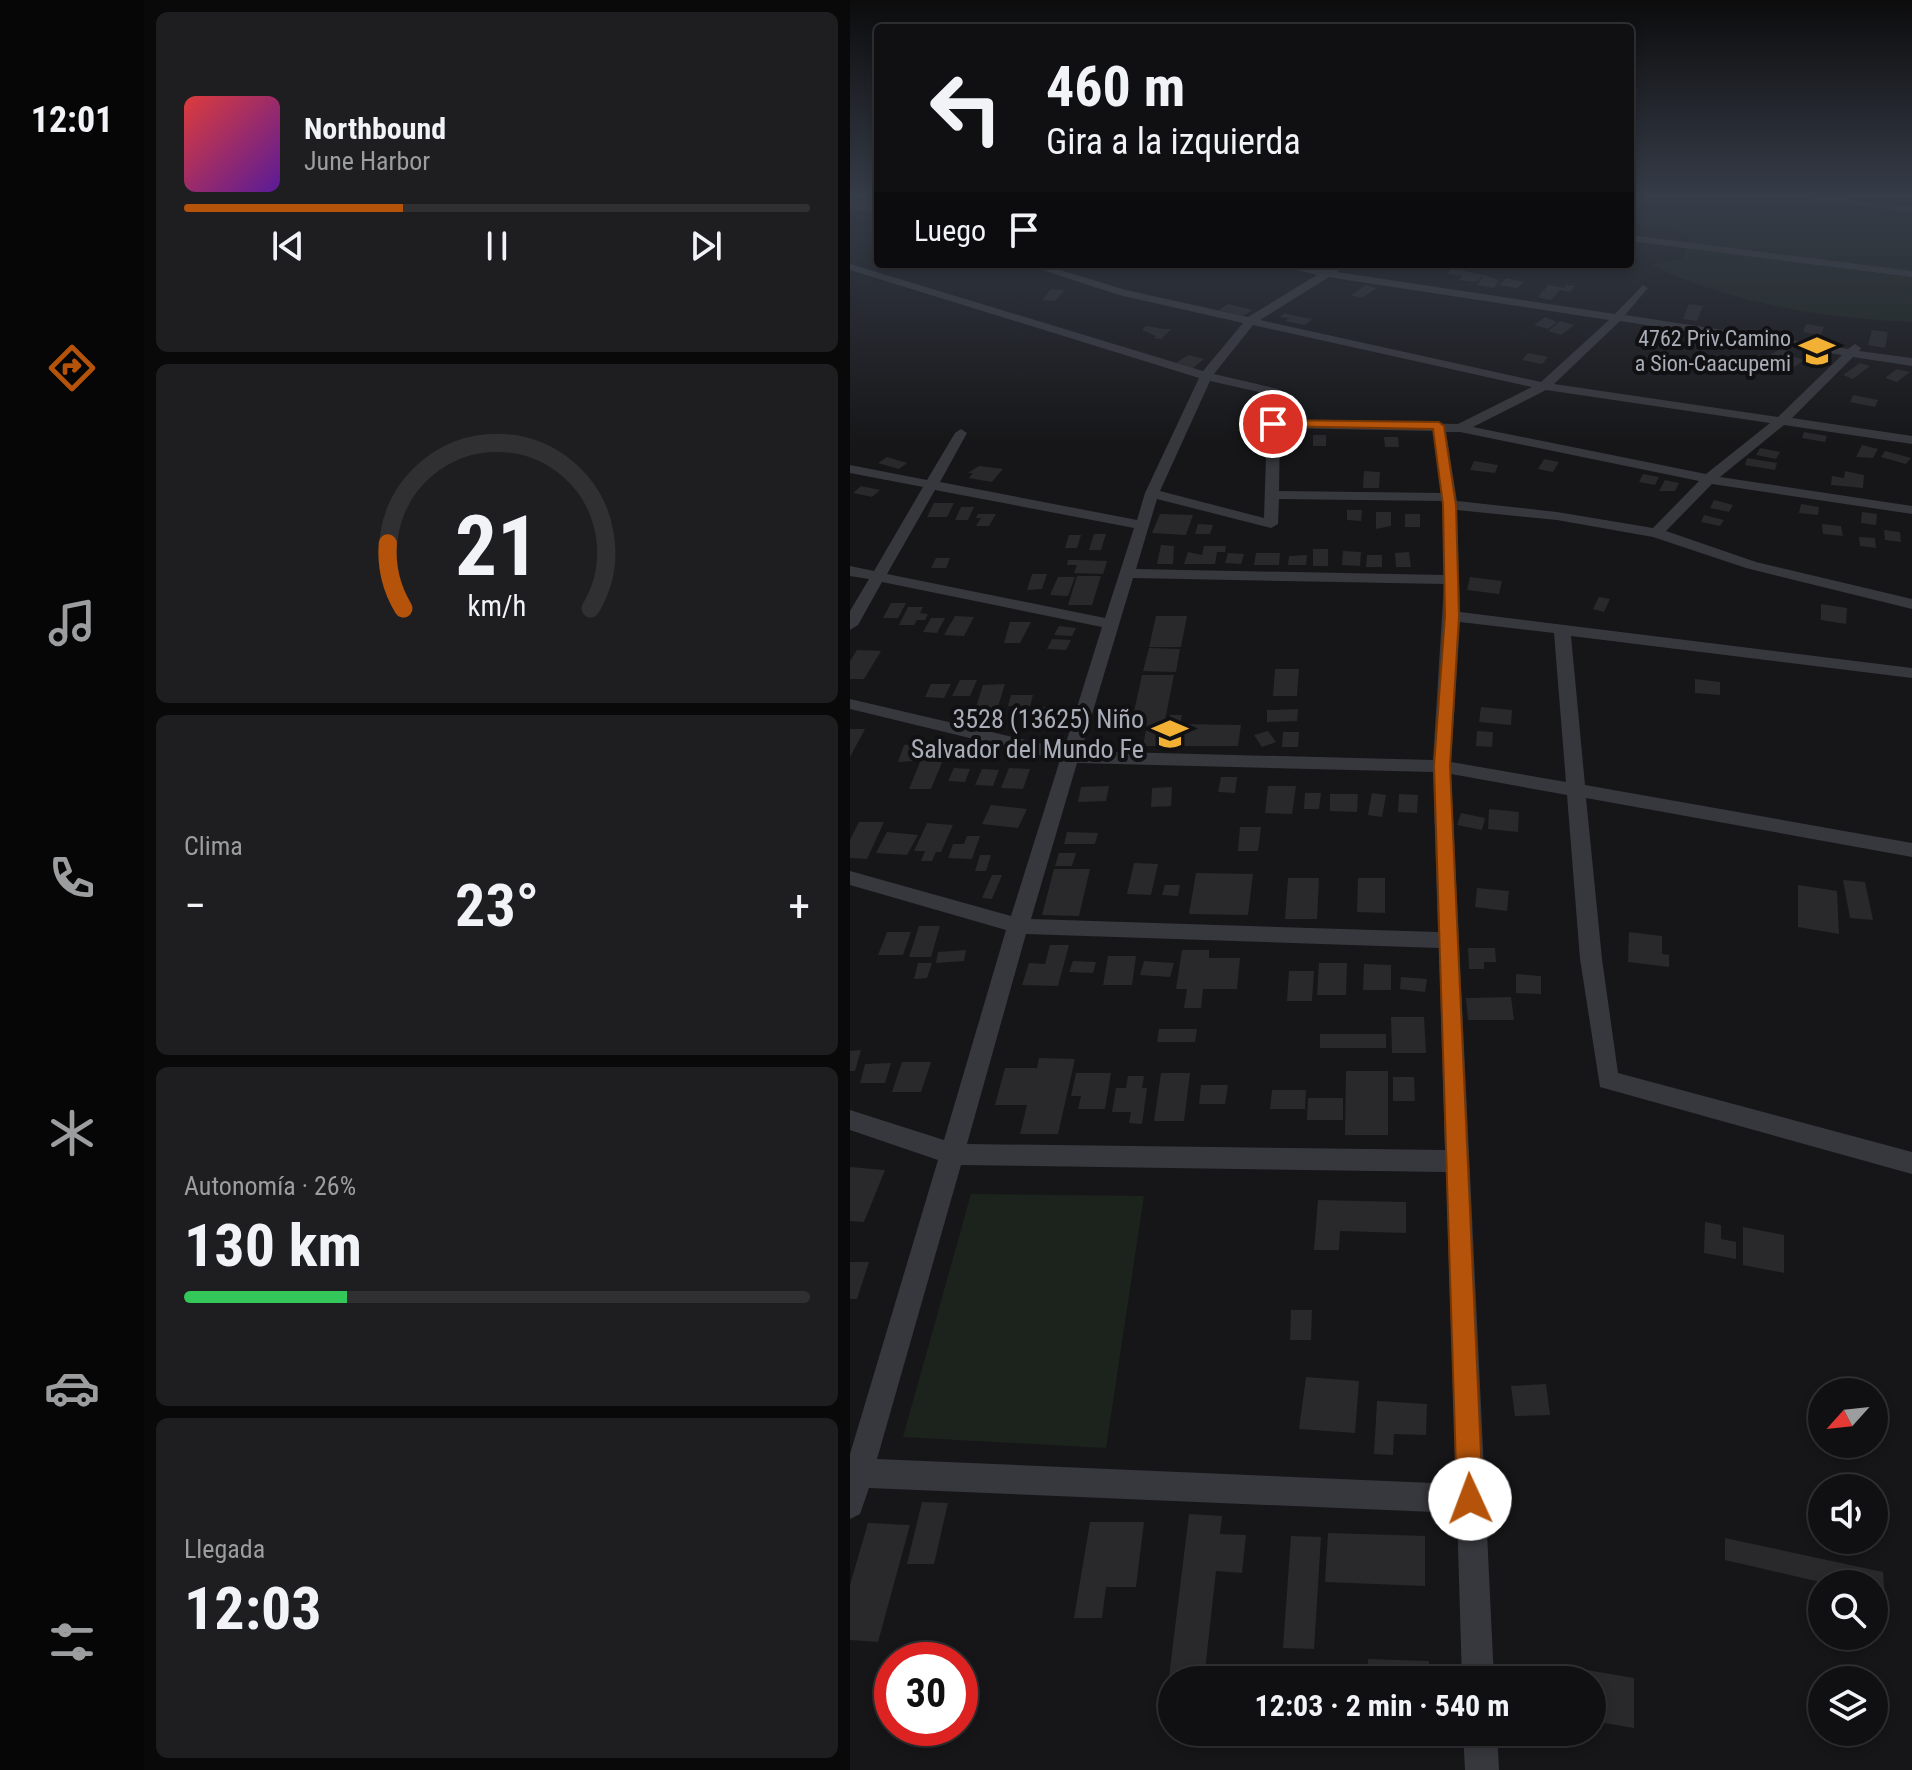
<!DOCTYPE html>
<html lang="es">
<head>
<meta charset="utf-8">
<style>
  body { margin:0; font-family:"Roboto Condensed",sans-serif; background:#1e1e20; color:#f1f3f6; height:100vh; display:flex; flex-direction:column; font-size:30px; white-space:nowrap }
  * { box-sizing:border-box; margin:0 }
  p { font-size:26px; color:#9c9d9f }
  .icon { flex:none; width:44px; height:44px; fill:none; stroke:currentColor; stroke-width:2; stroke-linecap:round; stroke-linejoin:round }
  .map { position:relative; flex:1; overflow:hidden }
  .sheet { display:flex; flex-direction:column; gap:12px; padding:12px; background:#09090a; width:706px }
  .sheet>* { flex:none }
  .guide { position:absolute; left:24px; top:24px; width:760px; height:244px; border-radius:8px; box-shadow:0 4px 12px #0003,0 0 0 2px #303032; background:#101012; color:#f1f3f6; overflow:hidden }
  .needle { width:52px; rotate:243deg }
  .fabs { position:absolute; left:958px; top:1378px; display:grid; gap:16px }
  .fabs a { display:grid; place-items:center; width:80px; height:80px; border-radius:50%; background:#101012; box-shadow:0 4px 12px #0003,0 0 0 2px #303032; font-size:40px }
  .speed { position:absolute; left:24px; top:1642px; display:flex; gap:16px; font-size:40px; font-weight:700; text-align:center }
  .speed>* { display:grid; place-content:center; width:104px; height:104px; border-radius:50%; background:#101012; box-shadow:0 4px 12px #0003,0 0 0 2px #303032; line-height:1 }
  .speed .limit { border:12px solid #d22; background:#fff; color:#111 }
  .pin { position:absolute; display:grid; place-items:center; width:68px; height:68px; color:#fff; margin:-34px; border:4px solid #fff; border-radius:50%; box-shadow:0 2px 8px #0007 }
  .me { position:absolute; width:88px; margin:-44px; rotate:358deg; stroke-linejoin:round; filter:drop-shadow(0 0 6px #0008) }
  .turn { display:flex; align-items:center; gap:28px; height:168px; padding:0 40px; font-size:36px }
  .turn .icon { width:104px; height:104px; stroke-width:2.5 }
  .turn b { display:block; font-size:56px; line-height:68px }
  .then { display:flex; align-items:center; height:76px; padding:0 40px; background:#0003; gap:16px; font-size:30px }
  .big { font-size:60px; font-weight:700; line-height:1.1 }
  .sheet .card { flex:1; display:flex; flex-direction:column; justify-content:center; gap:12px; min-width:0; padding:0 28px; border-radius:12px; background:#1e1e20 }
  .sheet .dial { align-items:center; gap:0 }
  .dial svg { height:208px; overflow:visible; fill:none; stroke:#303032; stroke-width:7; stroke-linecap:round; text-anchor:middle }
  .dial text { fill:#f1f3f6; stroke:none }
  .song { display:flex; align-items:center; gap:24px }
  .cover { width:96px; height:96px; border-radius:12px; background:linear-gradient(135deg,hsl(0 70% 55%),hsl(270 70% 35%)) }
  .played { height:8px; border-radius:4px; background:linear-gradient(90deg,#b45309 35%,#303032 35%) }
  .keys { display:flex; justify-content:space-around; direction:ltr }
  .heat { display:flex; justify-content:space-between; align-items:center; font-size:44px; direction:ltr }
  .charge { height:12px; border-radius:6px; background:linear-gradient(90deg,#34c759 26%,#303032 0) }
  .trip { position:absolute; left:308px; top:1666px; width:448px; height:80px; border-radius:40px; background:#101012; box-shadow:0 4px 12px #0003,0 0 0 2px #303032; font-weight:700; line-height:80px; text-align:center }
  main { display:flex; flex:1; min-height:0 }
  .menu { display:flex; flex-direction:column; width:144px; justify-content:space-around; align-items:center; background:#060607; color:#9c9d9f }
  .menu .icon { width:56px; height:56px }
  .menu .on { color:#b45309 }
  .menu b { font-size:36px; color:#f1f3f6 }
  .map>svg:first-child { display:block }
  .green { fill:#1c231d }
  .building { fill:#29292c }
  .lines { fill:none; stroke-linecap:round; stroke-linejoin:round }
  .street { fill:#37383d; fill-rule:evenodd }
  .route { fill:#b45309; stroke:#753606; stroke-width:2 }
  .labels { text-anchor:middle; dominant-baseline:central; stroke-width:8; stroke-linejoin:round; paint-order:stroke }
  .far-poi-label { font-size:22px; fill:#a8adb8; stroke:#111113; text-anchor:end }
  .poi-label { font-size:26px; fill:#a8adb8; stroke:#111113; text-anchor:end }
</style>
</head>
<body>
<main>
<nav class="menu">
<b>12:01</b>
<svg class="icon on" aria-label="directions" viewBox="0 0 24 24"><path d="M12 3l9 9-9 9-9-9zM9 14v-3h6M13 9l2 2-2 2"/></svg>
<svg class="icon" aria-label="music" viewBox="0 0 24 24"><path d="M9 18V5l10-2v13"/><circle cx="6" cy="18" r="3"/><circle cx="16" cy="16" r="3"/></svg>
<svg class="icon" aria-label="phone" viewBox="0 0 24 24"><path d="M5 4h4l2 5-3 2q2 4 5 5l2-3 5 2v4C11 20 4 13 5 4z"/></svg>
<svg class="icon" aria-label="climate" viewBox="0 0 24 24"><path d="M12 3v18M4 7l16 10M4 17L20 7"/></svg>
<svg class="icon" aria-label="car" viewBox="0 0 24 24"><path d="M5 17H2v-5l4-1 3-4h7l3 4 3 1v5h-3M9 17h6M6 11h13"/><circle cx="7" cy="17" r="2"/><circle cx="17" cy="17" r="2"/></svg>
<svg class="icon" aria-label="filters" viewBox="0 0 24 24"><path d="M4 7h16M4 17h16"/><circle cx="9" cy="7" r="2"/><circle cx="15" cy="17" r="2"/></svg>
</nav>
<section class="sheet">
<div class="card">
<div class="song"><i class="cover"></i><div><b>Northbound</b><p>June Harbor</p></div></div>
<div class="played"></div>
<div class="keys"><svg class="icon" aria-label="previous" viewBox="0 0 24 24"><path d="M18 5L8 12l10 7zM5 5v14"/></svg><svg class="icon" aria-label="pause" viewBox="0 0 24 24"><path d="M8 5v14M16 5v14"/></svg><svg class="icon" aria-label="next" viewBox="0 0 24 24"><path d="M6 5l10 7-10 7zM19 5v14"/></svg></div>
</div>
<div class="card dial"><svg viewBox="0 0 100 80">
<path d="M14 69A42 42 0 1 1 86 69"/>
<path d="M14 69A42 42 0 0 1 8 44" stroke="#b45309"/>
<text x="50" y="56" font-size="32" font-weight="700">21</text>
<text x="50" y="72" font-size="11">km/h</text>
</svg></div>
<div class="card"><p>Clima</p>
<div class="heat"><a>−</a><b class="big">23°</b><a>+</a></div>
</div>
<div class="card"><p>Autonomía · 26%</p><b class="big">130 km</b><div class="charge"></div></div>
<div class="card"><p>Llegada</p><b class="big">12:03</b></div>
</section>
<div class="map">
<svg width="1062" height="1770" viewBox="0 0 1062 1770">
  <rect width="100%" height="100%" fill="#161618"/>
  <!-- green -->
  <path class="green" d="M780,198H954L1062,212V322C975,319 879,303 801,265L834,258L840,234L780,223Z
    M121,1194L294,1196L256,1448L53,1437Z"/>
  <!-- building -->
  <path class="building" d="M601,269L615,271L633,275L626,282L609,280L612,276L597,274Z
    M634,275L649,280L644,288L627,285Z
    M656,278L674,282L667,288L649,285Z
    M516,285L527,288L512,298L501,295Z
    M699,285L714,288L716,285L725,286L720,292L710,290L701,300L687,297Z
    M201,289L215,290L205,301L192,300Z
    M378,304L403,310L393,316L369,310Z
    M839,304L853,306L847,321L833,319Z
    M435,313L441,315L462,319L455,325L435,321L439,318L430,317Z
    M695,317L707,322L698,329L684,325Z
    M710,321L724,325L711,335L698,331Z
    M956,324L974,327L971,335L953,332Z
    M296,326L314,329H321L311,339L304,338L306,336L292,330Z
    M1022,330L1038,332L1035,348L1018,345Z
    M930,349L939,352L919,365L923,367L915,372L899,367Z
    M678,353L698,357L692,364L672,360Z
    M339,355L354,359L343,368L325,363Z
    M939,355L954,360L940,370L924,365Z
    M1010,363L1020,366L1003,379L993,375Z
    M1047,369L1060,372L1047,382L1035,378Z
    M1003,395L1028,400L1025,407L1000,402Z
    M954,432L977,436L975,442L952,438Z
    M463,435H476V446H463Z
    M534,437H548L549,447H535Z
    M1012,445L1028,449L1023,458L1006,457Z
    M910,448L930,452L926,459L906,455Z
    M1035,451L1061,458L1056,464L1031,457Z
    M37,457L57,463L49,469L28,463Z
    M897,458L927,463L925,470L895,465Z
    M694,459L709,462L703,472L688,469Z
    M624,461L648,465L645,473L620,470Z
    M129,466L153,469L142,482L119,478L123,473H118Z
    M514,471L530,472L529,488H513Z
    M995,471L1014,475L1013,488L981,485L982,476L994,478Z
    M793,474L809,477L805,485L789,482Z
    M815,480L829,483L825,491H809Z
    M11,486L30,490L22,497L3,493Z
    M864,500L883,505L879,512L860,508Z
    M84,503H104L97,517H77Z
    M951,504L969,507L968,515L949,513Z
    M111,507H124L118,520H105Z
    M497,510H512L511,521L497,520Z
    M526,512H541V526L526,529Z
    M1012,512L1027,514L1026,525L1011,523Z
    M128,514H146L139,526H126L131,518H126Z
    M310,514L343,515L336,535L302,533Z
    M555,514H570V527H555Z
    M854,515L874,520L870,526L851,522Z
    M348,524L363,525L360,534H345Z
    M972,524L991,526L993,536L973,534Z
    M1034,530L1050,532L1051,542L1035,540Z
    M244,534H256L251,550H239Z
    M219,535H231L227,548H215Z
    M1009,537L1025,538L1026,548L1010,546Z
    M311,545L324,546L323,564H307Z
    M354,546H376L375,552H367L365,564H334L338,552L352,555Z
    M463,549H478V566H463Z
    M493,551L511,552L510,566L492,565Z
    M559,552L561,567H546L545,553Z
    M378,553L394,554L391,564L375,563Z
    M406,553H430L429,565H404Z
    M457,555L456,565H438L439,556Z
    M517,555H532V567H516Z
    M86,558H100L96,568H81Z
    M218,560H229L257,561L253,574L224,573L227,565H217Z
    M182,574H197L192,589L177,590Z
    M227,576H251L242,605H218Z
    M208,577H225L218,596L200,595Z
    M620,577L652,581L649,594L617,590Z
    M749,597L760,599L754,612L743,609Z
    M41,603H56L48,618H33Z
    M971,604L997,608L996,624L971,620Z
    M58,607H73L70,613L78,614L75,620H67L64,625H49Z
    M105,616L124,617L114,636L94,635Z
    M306,616H337L331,647H299Z
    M81,618H95L87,633L73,632Z
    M160,622H181L170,643H154Z
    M209,626L226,628L222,636L204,635Z
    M202,639L221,640L216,650L197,649Z
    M299,648L330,649L326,672L293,671Z
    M7,650L31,651L14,679H0V661Z
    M425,669H449L447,696H423Z
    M292,675H324L313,730H317L320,715H332L330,724L391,725L388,746H293L296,730H280Z
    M845,679L870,682V695L845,693Z
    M110,680H127L120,696H102Z
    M81,684H101L94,698L75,697Z
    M155,684L147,710H125L133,685Z
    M161,695H183L180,706H158Z
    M184,707H203L200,717H181Z
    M631,707L662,710L661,725L629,722Z
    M448,709L447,721L417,722V710Z
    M0,729H15L0,757Z
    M418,731L426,742L412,747L404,735Z
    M627,731L643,732L642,747L626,746Z
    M433,732H449L448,747H432Z
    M69,744L64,761L48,762L54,745Z
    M73,755H95L81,789H59Z
    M104,768L120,769L115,782L98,781Z
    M159,768L180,769L173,789L151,788Z
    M132,769L149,770L143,786L125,785Z
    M371,777H387L385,793L368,792Z
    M259,786L256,801L228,802L231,787Z
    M418,786H446L442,814L415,813Z
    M322,787L321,806L301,807L302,788Z
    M455,793H471L469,809H454Z
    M522,793L536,795L532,817L518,815Z
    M480,794H508L507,812L480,811Z
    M549,794L568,795L567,813L548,812Z
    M141,805L177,809L168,828L132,824Z
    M639,809L669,812L668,832L638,829Z
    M611,813L635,818L632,830L607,825Z
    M9,822H34L17,859L0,858V840Z
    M77,823L103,825L91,852H86L82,861H71L75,851H64Z
    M390,827H411L408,851H388Z
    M37,832L68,835L57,855L26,853Z
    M217,832L248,833L245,844H214Z
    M117,836H130L122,859L98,858L103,844H114Z
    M209,853H226L222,866H205Z
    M130,855H141L136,871H125Z
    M284,863L308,864L301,895L277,894Z
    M204,869H240L229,916L192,915Z
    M346,873L403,874L398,915L339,914Z
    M142,875H152L142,899L132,898Z
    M438,878H469L467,919H435Z
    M508,878H535V913L507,912Z
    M993,880L1015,882L1023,920L1000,918Z
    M315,885H330L328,896L312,895Z
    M948,885L987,891L989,934L948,927Z
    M627,888L659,891L657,911L625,907Z
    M69,926H90L81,957H59Z
    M37,932H61L53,955H28Z
    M779,932L812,936V954L819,955V967L778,962Z
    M200,945H219L208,986L172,985L179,963L195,964Z
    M618,948H645L646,962H634V969H619Z
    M116,950L114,961L86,963L88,952Z
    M332,950H359V958H390L387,989H353L351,1008H334L337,989H326Z
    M258,956H286L282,985H253Z
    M223,961L246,962L243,973L219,972Z
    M294,961L324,963L320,977L290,975Z
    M68,963H82L77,978L64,979Z
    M469,963H497L496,995H467Z
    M514,964L541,965V990H513Z
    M439,971H464L462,1001H437Z
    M666,974L691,976V994L666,993Z
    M551,977L577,979L575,992L550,989Z
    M661,997L664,1020H618L616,998Z
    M541,1017H574L576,1053H542Z
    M309,1029H347L345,1042H307Z
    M470,1034H536V1048H470Z
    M11,1050L5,1071H0V1051Z
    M189,1058L225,1059L208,1134H170L177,1105H145L155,1068H187Z
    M52,1062H81L71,1092H42Z
    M41,1063L35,1083H10L15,1064Z
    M496,1071H538V1135H495Z
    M226,1073H261L255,1109H228L231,1096H221Z
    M311,1073H340L334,1121H304Z
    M278,1076H294L292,1088H297L292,1124L279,1123L281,1112H262L266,1088H276Z
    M543,1077H564L565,1101H543Z
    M351,1085H378L375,1104H349Z
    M422,1090H456L455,1109H420Z
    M458,1098H493V1120H457Z
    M0,1167L35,1170L14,1222L0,1221Z
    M468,1200L556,1202V1233L490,1231L489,1250H464Z
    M855,1222L871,1225V1239L886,1242V1259L854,1253Z
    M893,1227L934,1235V1273L893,1265Z
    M0,1262H19L7,1299H0Z
    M441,1310H462L461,1340H440Z
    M456,1377L509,1381L505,1433L449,1429Z
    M696,1384L700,1415L665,1416L661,1386Z
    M527,1401L577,1404L576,1435L544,1434L543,1455L524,1454Z
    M72,1502L98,1503L84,1564H57Z
    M339,1514L372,1516L370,1534L396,1535L392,1573L366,1571L354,1680H322V1701H316Z
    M240,1522H294L286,1587H256L252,1618H224Z
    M18,1523L60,1525L28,1642L0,1640V1585Z
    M478,1533L575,1536V1586L475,1582Z
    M441,1536L471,1537L464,1649L433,1648Z
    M875,1538L1033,1572L1037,1624L1024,1621V1584H979L875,1560Z
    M518,1659L579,1661V1680H517Z
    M731,1669L784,1678V1728L742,1721V1680H731Z
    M410,1673L440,1675V1680H410Z"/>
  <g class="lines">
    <!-- street -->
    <path class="street" d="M957,198H987L1062,207V213Z
      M0,203L28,206V212L0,209Z
      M780,235L1062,271V277L780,241Z
      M0,264L353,371L393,323L269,295L174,264H190L276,290L398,317L467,275L422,264L475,270L485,264H497L487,272L765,314L793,285L798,288L775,315L998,349L1005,344L1011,348L1009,351L1062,358V366L1003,357L942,418L1062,436V444L934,425L870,477L1062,506V514L862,484L816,531L906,562L1062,599V609L896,568L803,537L707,520L607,510L610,612L1062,668V678L721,636L735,785L1062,843V857L736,798L752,959L768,1073L1062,1152V1174L750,1087L730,959L717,795L601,774L644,1680H612L607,1513L19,1488L10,1514L0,1519V1454L88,1160L0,1130V1110L94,1140L156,930L0,885V871L161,916L210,760L0,709V699L214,749L252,627L32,582L8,625L0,630V611L19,579L0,576V566L24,571L73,487L0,473V465L77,480L105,433L111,429L117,433L90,482L287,520L295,493L349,378L0,270ZM479,277L497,280L759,320L691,382L410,320ZM770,321L992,355L928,417L704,384ZM403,325L682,387L608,424L430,420L428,389L364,374ZM360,381L418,394L414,518L310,491ZM696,390L920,423L856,474L623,427ZM430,428L583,431L591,493L429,491ZM596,432H610L849,481L803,528L707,512L607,501ZM85,490L284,528L255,618L37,574ZM307,499L421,528L428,524L429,499L592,501L594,575L286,569ZM283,578L594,584L583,760L231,751ZM610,622L704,633L716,782L601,762ZM227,763L583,772L588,932L181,919ZM176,934L589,948L595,1150L117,1144ZM111,1165L596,1172L606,1484L27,1459Z
      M613,1732H647L649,1770H615Z"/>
  </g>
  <!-- sky -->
  <linearGradient id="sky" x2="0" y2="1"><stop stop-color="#0c0c0d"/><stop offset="0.44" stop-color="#363c48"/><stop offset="1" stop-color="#363c48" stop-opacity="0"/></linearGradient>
  <rect width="1062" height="446" fill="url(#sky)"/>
  <!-- route -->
  <path class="route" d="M423,420L589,422L594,426L606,505L609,616L600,766L633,1499L629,1508L620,1512L611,1508L607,1499L584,766L595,616L593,505L583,429L419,426L417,424Z"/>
  <!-- icons -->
  <defs>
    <g id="school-bare" transform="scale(2.76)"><path d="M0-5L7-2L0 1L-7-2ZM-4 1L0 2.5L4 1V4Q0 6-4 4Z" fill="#f2b134" stroke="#111113" stroke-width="2.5" paint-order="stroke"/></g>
  </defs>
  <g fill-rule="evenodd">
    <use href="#school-bare" x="967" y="351"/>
    <use href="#school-bare" x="320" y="734"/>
  </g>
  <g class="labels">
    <!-- far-poi labels -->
    <g class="far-poi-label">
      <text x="941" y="338">4762 Priv.Camino<tspan x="941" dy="25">a Sion-Caacupemi</tspan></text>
    </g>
    <!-- poi labels -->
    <g class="poi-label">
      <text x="294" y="719">3528 (13625) Niño<tspan x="294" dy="30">Salvador del Mundo Fe</tspan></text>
    </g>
  </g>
</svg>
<div class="fabs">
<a><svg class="needle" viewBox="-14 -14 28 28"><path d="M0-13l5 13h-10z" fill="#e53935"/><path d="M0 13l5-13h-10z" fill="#9c9d9f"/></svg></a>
<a><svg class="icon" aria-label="sound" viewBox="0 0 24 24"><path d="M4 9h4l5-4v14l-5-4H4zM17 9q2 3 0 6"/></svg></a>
<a><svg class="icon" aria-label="search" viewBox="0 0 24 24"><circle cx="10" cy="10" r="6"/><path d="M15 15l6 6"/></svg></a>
<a><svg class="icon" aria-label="layers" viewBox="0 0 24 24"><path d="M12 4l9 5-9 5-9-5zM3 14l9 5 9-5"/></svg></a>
</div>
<div class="speed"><div class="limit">30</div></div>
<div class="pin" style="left:423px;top:424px;background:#d93025"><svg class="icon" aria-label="arrive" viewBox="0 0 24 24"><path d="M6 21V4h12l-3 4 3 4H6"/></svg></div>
<svg class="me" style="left:620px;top:1499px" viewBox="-20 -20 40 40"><circle r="19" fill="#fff"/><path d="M0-13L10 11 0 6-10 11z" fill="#b45309"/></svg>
<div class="trip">12:03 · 2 min · 540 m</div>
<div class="guide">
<div class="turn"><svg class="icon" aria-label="left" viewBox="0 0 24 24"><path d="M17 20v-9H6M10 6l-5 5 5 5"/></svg><div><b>460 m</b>Gira a la izquierda</div></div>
<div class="then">Luego<svg class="icon" aria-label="arrive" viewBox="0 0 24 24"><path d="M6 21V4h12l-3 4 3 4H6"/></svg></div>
</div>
</div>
</main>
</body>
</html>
